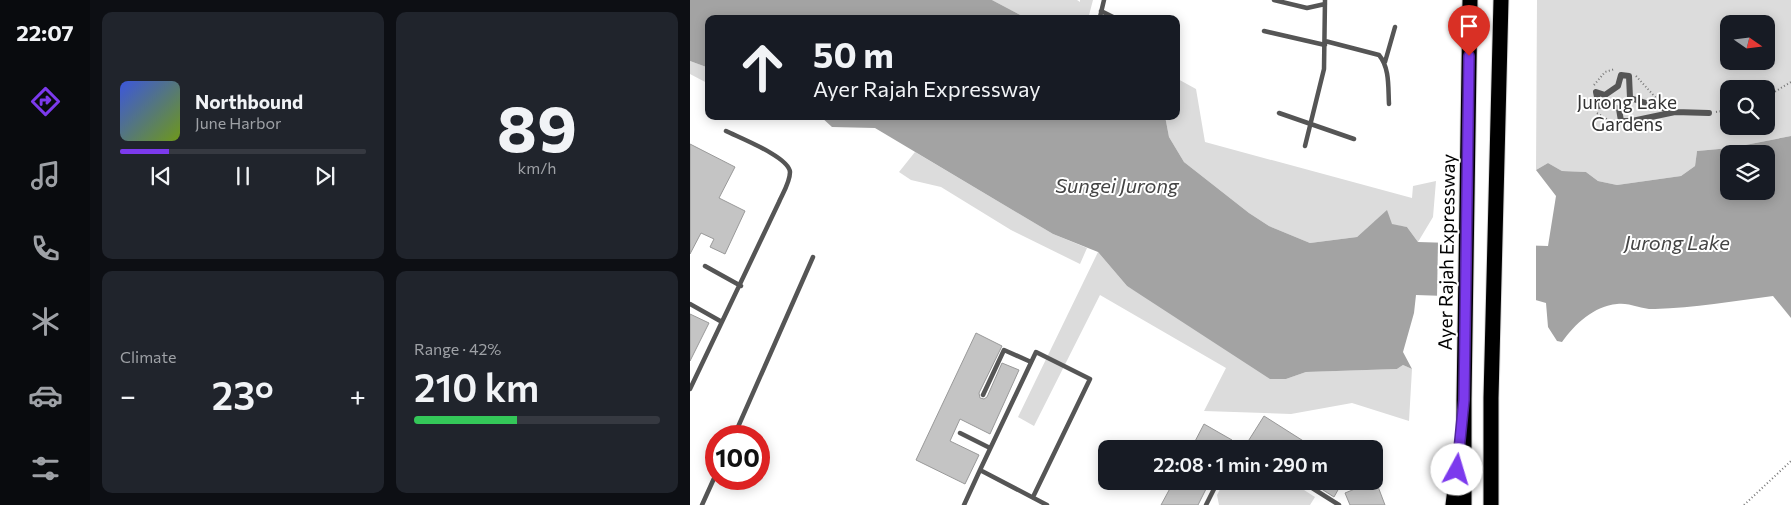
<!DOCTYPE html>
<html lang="en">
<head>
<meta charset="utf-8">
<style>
  body { margin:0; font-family:Commissioner,sans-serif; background:#20242c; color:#f1f3f6; height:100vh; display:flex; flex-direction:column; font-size:19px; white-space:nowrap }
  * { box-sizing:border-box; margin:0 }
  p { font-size:16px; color:#9ea1a6 }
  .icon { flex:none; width:28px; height:28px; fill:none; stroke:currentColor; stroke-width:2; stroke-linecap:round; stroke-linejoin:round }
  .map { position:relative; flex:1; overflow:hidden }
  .sheet { display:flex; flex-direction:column; gap:12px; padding:12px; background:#0d0f14; width:600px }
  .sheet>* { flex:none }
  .top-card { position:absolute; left:15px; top:15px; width:475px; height:105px; border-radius:10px; box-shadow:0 2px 12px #0003; background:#171b24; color:#f1f3f6; overflow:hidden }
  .needle { width:32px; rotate:104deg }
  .tools { position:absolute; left:1030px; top:15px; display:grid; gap:10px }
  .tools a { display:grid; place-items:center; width:55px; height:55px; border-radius:10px; background:#171b24; box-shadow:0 2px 12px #0003; font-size:25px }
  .speed { position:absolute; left:15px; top:425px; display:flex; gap:10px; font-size:25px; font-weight:700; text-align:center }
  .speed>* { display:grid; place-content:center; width:65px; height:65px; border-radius:50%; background:#171b24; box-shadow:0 2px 12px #0003; line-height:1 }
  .speed .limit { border:8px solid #d22; background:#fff; color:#111 }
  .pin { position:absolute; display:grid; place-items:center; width:42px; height:42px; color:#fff; margin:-51px -21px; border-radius:50% 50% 50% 0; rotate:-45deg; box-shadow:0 0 5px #0007 }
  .pin .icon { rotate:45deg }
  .me { position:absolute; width:55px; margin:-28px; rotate:6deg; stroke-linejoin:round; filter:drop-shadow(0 0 4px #0008) }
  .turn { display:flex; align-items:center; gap:18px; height:105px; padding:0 25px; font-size:22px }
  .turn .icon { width:65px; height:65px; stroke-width:2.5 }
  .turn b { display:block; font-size:35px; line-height:42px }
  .big { font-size:38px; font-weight:600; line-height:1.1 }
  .sheet .widget { flex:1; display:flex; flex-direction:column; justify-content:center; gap:8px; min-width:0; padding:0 18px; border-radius:10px; background:#20242c }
  .sheet .dial { align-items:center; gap:0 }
  .dial b { font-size:65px; line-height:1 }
  .song { display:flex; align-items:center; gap:15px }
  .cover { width:60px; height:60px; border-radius:8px; background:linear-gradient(135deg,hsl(230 70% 55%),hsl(80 70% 35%)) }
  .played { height:5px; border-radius:2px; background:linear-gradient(90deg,#7c3aed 20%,#363941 20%) }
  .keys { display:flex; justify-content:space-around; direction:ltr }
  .heat { display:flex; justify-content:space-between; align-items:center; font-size:28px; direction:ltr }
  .charge { height:8px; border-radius:4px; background:linear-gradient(90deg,#34c759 42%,#363941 0) }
  .sheet .tiles { flex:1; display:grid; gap:12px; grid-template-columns:repeat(2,1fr) }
  .trip { position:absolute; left:408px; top:440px; width:285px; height:50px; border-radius:10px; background:#171b24; box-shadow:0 2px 12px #0003; font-weight:600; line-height:50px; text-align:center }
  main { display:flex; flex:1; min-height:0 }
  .tabs { display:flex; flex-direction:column; width:90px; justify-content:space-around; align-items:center; background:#090b0e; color:#9ea1a6 }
  .tabs .icon { width:35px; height:35px }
  .tabs .on { color:#7c3aed }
  .tabs b { font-size:22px; color:#f1f3f6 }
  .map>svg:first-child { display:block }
  .green { fill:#dcdcdc; fill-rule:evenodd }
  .water { fill:#a3a3a3; fill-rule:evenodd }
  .pier { fill:#fff }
  .building { fill:#c4c4c4; stroke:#999 }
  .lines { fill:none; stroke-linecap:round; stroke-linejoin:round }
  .motorway-casing { stroke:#dbdbdb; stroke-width:17 }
  .path { stroke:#777; stroke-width:2; stroke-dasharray:1 2.5; stroke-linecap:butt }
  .service { stroke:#555; stroke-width:4.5 }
  .pedestrian { stroke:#555; stroke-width:6 }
  .motorway { stroke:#000; stroke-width:15 }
  .route-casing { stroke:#51269a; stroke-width:12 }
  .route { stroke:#7c3aed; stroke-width:9 }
  .labels { text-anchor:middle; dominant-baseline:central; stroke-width:4; stroke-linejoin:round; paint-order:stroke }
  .park-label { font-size:19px; fill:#333; stroke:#fff }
  .street-label { font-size:19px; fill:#000; stroke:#fff }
  .water-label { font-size:20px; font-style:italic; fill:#444; stroke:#fff }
</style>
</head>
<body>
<main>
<nav class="tabs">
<b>22:07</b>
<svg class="icon on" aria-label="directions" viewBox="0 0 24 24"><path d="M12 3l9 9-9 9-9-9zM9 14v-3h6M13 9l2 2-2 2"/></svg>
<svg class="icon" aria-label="music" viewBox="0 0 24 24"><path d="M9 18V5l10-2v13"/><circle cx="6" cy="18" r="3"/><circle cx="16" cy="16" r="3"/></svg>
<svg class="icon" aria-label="phone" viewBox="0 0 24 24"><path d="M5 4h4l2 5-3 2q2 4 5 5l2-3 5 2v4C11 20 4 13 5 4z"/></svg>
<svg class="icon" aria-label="climate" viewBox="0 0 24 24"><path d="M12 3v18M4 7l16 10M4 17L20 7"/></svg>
<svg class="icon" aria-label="car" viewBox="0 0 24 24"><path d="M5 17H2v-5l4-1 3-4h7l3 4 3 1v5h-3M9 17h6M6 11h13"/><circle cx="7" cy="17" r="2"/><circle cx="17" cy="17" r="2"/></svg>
<svg class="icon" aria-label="filters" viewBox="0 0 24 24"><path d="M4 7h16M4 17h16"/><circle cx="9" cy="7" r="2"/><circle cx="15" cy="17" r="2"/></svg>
</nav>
<section class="sheet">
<div class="tiles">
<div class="widget">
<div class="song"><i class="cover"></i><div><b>Northbound</b><p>June Harbor</p></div></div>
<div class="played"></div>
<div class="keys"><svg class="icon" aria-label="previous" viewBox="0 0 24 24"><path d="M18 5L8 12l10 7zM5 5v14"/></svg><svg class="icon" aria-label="pause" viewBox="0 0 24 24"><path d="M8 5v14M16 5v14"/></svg><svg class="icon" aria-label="next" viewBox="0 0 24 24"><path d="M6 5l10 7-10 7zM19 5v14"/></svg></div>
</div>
<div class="widget dial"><b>89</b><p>km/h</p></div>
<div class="widget"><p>Climate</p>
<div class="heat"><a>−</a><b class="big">23°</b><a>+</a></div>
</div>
<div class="widget"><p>Range · 42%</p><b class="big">210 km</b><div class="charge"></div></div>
</div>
</section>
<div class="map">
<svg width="1101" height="505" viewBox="0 0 1101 505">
  <rect width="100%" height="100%" fill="#fff"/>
  <!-- green -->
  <path class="green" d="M302,0H387L390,2V0H403L398,19H338Z
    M847,0H1101V136L1040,148L1007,151L1005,166L991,176L927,185L908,181L896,172L872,171L858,163L846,170ZM1039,24H1076V61H1039ZM1039,89H1076V126H1039Z
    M0,61L19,68V84L0,74Z
    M486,78L506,89L515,142L722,198L723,186L746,181L743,217L728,242L717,227L684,222L667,237L620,243L579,226L559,213L494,162L479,137L475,116H486Z
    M225,152L363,234L397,248L390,264L321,230L251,187L221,180L209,172Z
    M408,252L437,286L596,379L616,372L707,369L713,365L722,369L719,421L662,403L601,414L514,411L536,368L410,295L344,426L328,417Z
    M534,481H600L625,497L620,505H529L527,495Z"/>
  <!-- water -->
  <path class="water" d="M0,0H302L338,19H19V68L0,61Z
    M130,116H475L479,137L494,162L559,213L579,226L620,243L667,237L697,210L702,224L717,227L728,242L858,246L866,196L846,170L858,163L872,171L896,172L908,181L927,185L991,176L1005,166L1007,151L1040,148L1101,136V318L1083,296C1044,301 1004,308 965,309C953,310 939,302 927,304C904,306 885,324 872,342L867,341L858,327L856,303L842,299L726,295L724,313L713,352L722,369L713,365L707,369L616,372L596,379H580L437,286L408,252L363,234L185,128L142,127ZM1039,154H1076V191H1039Z"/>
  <!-- pier -->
  <path class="pier" d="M748,241L846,245V303L747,298Z"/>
  <!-- building -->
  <path class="building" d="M0,144L45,167L29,198L55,211L35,254L20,247L24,239L11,233L0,254Z
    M0,314L19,323L0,361Z
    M286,333L312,346L289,393L290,398L294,399L297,397L312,363L329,370L300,434L270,419L260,441L289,455L275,484L226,460Z
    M574,416L626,449H565L557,443Z
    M514,424L542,440L538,449H501Z
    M484,481H520L508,505H471Z
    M619,481H653L644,497Z
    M682,482L687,484L695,505H660L655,493Z"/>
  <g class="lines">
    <!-- motorway casing -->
    <g class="motorway-casing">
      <path id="motorway" d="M763,505L766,481
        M774,505V400L780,0
        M801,505V398L811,0"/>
    </g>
    <!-- path -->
    <path class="path" d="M946,76L966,98
      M904,85L915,72L925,69
      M1076,97L1101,82
      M1026,112L1039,110
      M907,113L923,123
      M1054,505L1101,461"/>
    <!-- service -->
    <path class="service" d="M584,0L617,8L635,4
      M411,11L427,19
      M410,17L414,0
      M574,31L635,45
      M635,41L689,55C700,68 698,88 699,104
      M695,62L705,27
      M589,113L664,139
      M615,146L634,69L635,0
      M15,266L51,286
      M0,304L32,322
      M0,389L89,202C93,193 100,182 100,172C99,157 50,138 36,131
      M293,395L314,350L341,362
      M270,433L300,448
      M44,436L123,257
      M546,449L549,443L559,449
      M290,470L346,352L400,379L343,497
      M611,481L649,505
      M12,505L26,474
      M274,505L290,470L357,505
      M516,505L528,481"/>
    <!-- pedestrian -->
    <path class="pedestrian" d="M985,112L942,121H931L929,109L917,104L909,106L906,92L915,95L928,86L931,75L939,76L940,98L985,112L1019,113"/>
    <!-- motorway -->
    <use href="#motorway" class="motorway"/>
  </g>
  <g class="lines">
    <!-- route casing -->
    <g class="route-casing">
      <path id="route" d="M767,470L774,400L779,56"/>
    </g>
    <!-- route -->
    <use href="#route" class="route"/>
  </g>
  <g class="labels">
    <!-- park labels -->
    <g class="park-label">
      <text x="937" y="101">Jurong Lake<tspan x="937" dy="22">Gardens</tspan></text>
    </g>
    <!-- street labels -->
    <g class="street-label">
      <text transform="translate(756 252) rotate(-89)">Ayer Rajah Expressway</text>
    </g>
    <!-- water labels -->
    <g class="water-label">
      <text x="427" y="185">Sungei Jurong</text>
      <text x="987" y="242">Jurong Lake</text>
    </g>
  </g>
</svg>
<div class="tools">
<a><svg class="needle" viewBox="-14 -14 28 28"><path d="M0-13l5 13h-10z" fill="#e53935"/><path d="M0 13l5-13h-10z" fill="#9ea1a6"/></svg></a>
<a><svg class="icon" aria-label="search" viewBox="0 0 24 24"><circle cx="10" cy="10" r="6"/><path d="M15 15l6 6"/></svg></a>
<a><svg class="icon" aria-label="layers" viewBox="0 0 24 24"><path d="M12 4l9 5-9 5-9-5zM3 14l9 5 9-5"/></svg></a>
</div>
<div class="speed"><div class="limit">100</div></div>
<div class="pin" style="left:779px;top:56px;background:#d93025"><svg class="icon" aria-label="arrive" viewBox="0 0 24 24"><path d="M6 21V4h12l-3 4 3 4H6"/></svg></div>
<svg class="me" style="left:767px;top:470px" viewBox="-20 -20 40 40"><circle r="19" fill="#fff"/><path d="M0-13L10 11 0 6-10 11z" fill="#7c3aed"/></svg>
<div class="trip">22:08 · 1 min · 290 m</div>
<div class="top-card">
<div class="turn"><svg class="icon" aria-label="ahead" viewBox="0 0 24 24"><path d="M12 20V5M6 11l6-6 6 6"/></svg><div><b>50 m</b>Ayer Rajah Expressway</div></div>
</div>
</div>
</main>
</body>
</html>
